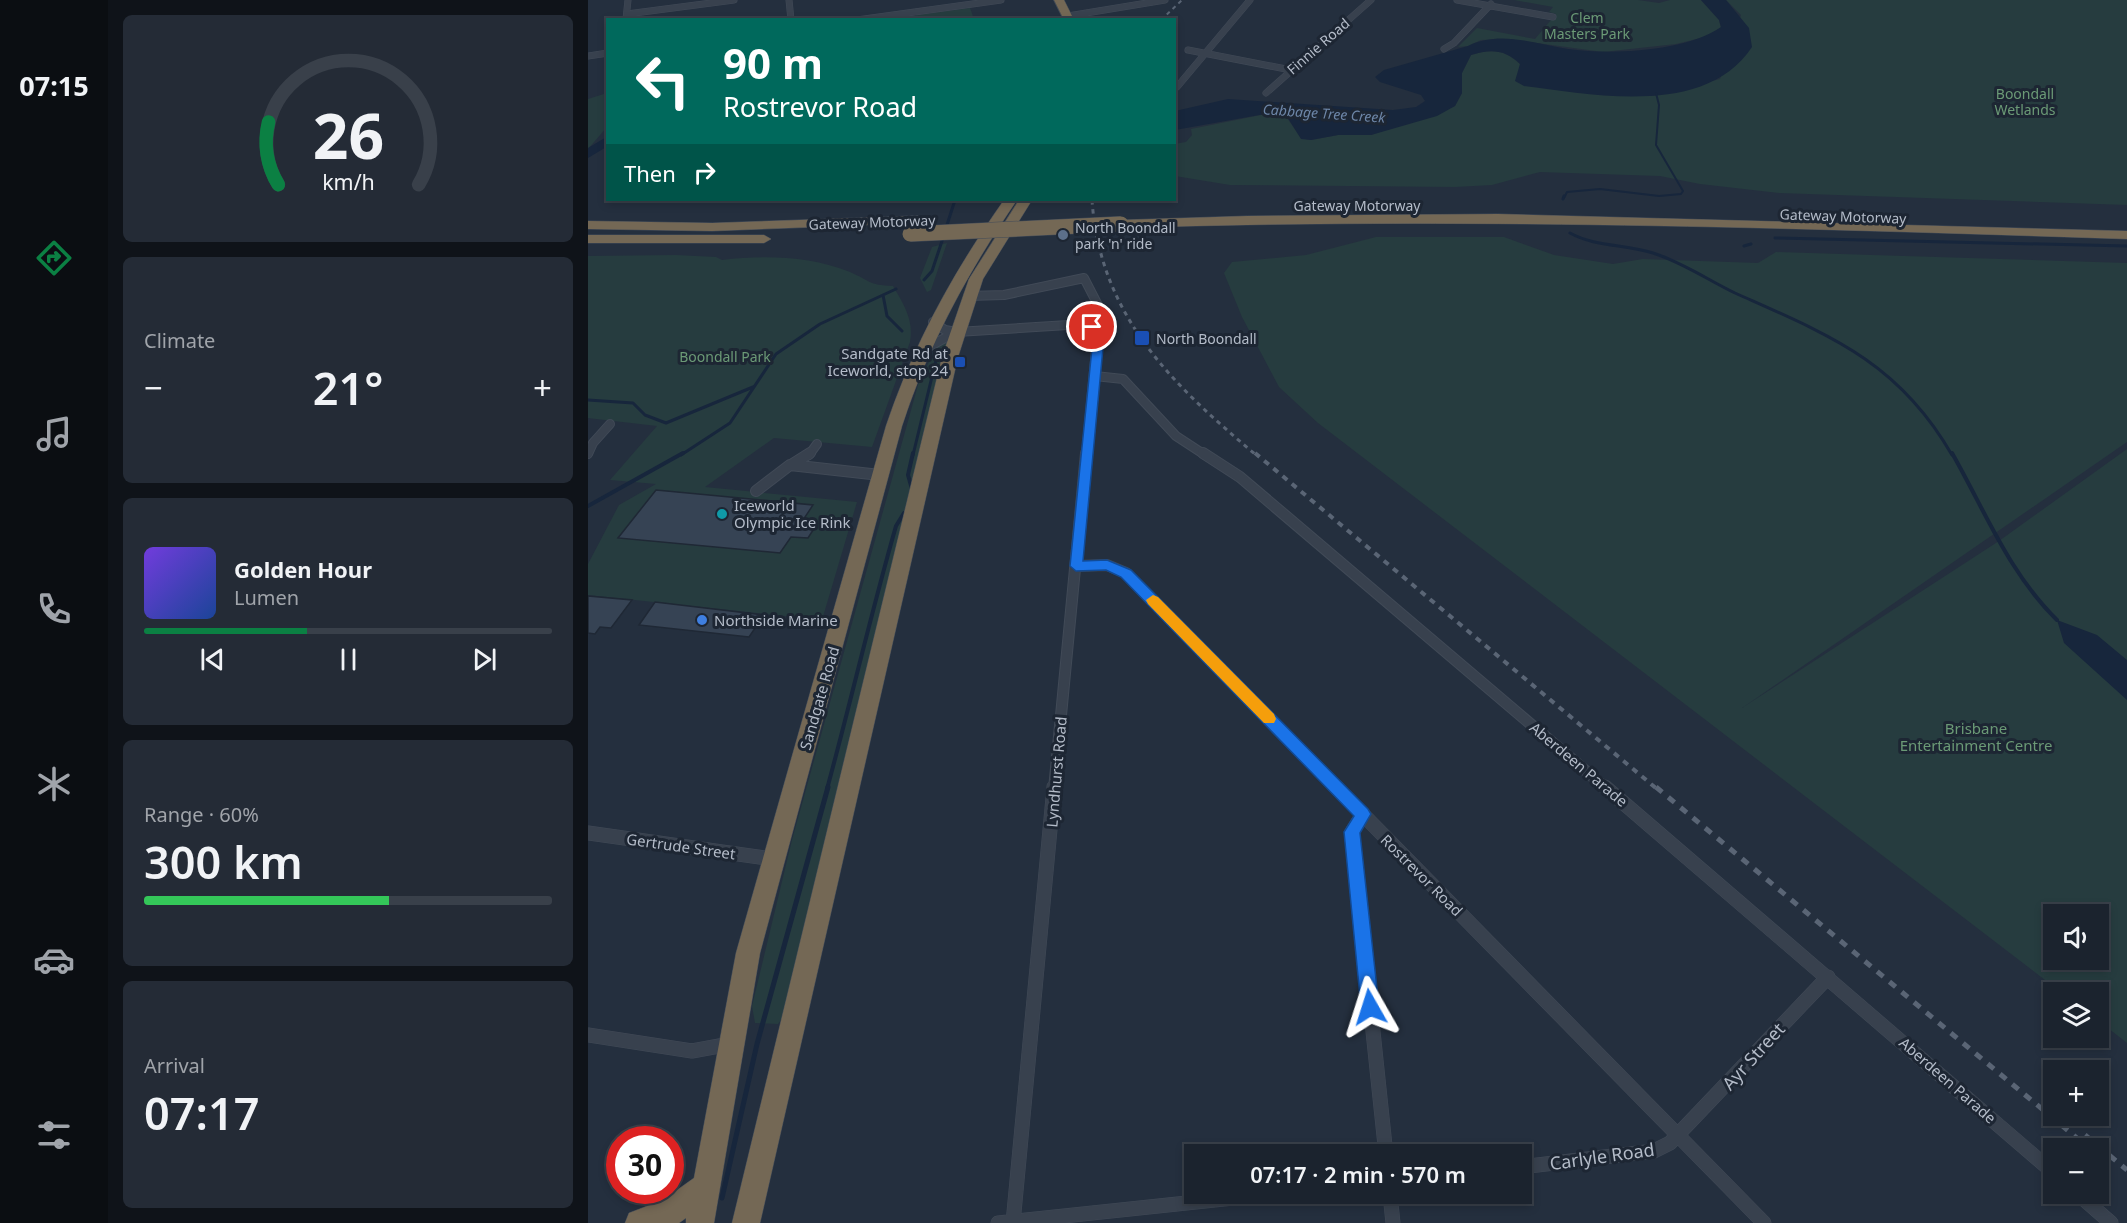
<!DOCTYPE html>
<html lang="en">
<head>
<meta charset="utf-8">
<style>
  body { margin:0; font-family:"Noto Sans",sans-serif; background:#242b36; color:#f1f3f6; height:100vh; display:flex; flex-direction:column; font-size:22px; white-space:nowrap }
  * { box-sizing:border-box; margin:0 }
  p { font-size:20px; color:#a0a4aa }
  .icon { flex:none; width:33px; height:33px; fill:none; stroke:currentColor; stroke-width:2; stroke-linecap:round; stroke-linejoin:round }
  .map { position:relative; flex:1; overflow:hidden }
  .sheet { display:flex; flex-direction:column; gap:15px; padding:15px; background:#0f1319; width:480px }
  .sheet>* { flex:none }
  .top-card { position:absolute; left:18px; top:18px; width:570px; height:183px; border-radius:0px; box-shadow:0 3px 9px #0003,0 0 0 2px #39404a; background:#00695c; color:#fff; overflow:hidden }
  .fabs { position:absolute; left:1455px; top:904px; display:grid; gap:12px }
  .fabs a { display:grid; place-items:center; width:66px; height:66px; border-radius:0px; background:#1b232e; box-shadow:0 3px 9px #0003,0 0 0 2px #39404a; font-size:30px }
  .speed { position:absolute; left:18px; top:1126px; display:flex; gap:12px; font-size:30px; font-weight:700; text-align:center }
  .speed>* { display:grid; place-content:center; width:78px; height:78px; border-radius:50%; background:#1b232e; box-shadow:0 3px 9px #0003,0 0 0 2px #39404a; line-height:1 }
  .speed .limit { border:9px solid #d22; background:#fff; color:#111 }
  .pin { position:absolute; display:grid; place-items:center; width:51px; height:51px; color:#fff; margin:-26px; border:3px solid #fff; border-radius:50%; box-shadow:0 2px 6px #0007 }
  .me { position:absolute; width:66px; margin:-33px; rotate:354deg; stroke-linejoin:round; filter:drop-shadow(0 0 4px #0008) }
  .turn { display:flex; align-items:center; gap:21px; height:126px; padding:0 18px; font-size:27px }
  .turn .icon { width:78px; height:78px; stroke-width:2.5 }
  .turn b { display:block; font-size:42px; line-height:51px }
  .then { display:flex; align-items:center; height:57px; padding:0 18px; background:#0003; gap:12px; font-size:22px }
  .big { font-size:45px; font-weight:600; line-height:1.1 }
  .sheet .card { flex:1; display:flex; flex-direction:column; justify-content:center; gap:9px; min-width:0; padding:0 21px; border-radius:9px; background:#242b36 }
  .sheet .dial { align-items:center; gap:0 }
  .dial svg { height:156px; overflow:visible; fill:none; stroke:#39404a; stroke-width:7; stroke-linecap:round; text-anchor:middle }
  .dial text { fill:#f1f3f6; stroke:none }
  .song { display:flex; align-items:center; gap:18px }
  .cover { width:72px; height:72px; border-radius:9px; background:linear-gradient(135deg,hsl(260 70% 55%),hsl(220 70% 35%)) }
  .played { height:6px; border-radius:3px; background:linear-gradient(90deg,#0b8043 40%,#39404a 40%) }
  .keys { display:flex; justify-content:space-around; direction:ltr }
  .heat { display:flex; justify-content:space-between; align-items:center; font-size:33px; direction:ltr }
  .charge { height:9px; border-radius:4px; background:linear-gradient(90deg,#34c759 60%,#39404a 0) }
  .trip { position:absolute; left:596px; top:1144px; width:348px; height:60px; border-radius:0px; background:#1b232e; box-shadow:0 3px 9px #0003,0 0 0 2px #39404a; font-weight:600; line-height:60px; text-align:center }
  main { display:flex; flex:1; min-height:0 }
  .tab-bar { display:flex; flex-direction:column; width:108px; justify-content:space-around; align-items:center; background:#0b0e12; color:#a0a4aa }
  .tab-bar .icon { width:42px; height:42px }
  .tab-bar .on { color:#0b8043 }
  .tab-bar b { font-size:27px; color:#f1f3f6 }
  .map>svg:first-child { display:block }
  .green { fill:#263c3f; fill-rule:evenodd }
  .water { fill:#17263c }
  .lines { fill:none; stroke-linecap:round; stroke-linejoin:round }
  .stream-far3 { stroke:#17263c; stroke-width:2 }
  .stream-far2 { stroke:#17263c; stroke-width:3 }
  .stream-far1 { stroke:#17263c; stroke-width:4 }
  .stream { stroke:#17263c; stroke-width:5 }
  .river { fill:#17263c; fill-rule:evenodd }
  .building { fill:#364354; stroke:#1f2835; stroke-width:1.5 }
  .street-far3-casing { stroke:#414a57; stroke-width:7 }
  .street-far2-casing { stroke:#414a57; stroke-width:10 }
  .street-far1-casing { stroke:#414a57; stroke-width:12 }
  .street-casing { stroke:#414a57; stroke-width:15 }
  .highway-casing { stroke:#434c59; stroke-width:1 }
  .street-far3 { stroke:#38414e; stroke-width:6 }
  .street-far2 { stroke:#38414e; stroke-width:8 }
  .street-far1 { stroke:#38414e; stroke-width:10 }
  .street { stroke:#38414e; stroke-width:14 }
  .highway { fill:#746855; fill-rule:evenodd }
  .rail-far3 { stroke:#5a6575; stroke-width:2; stroke-dasharray:4 4; stroke-linecap:butt }
  .rail-far2 { stroke:#5a6575; stroke-width:3; stroke-dasharray:4.5 4.5; stroke-linecap:butt }
  .rail-far1 { stroke:#5a6575; stroke-width:4; stroke-dasharray:6 6; stroke-linecap:butt }
  .rail { stroke:#5a6575; stroke-width:5; stroke-dasharray:8 8; stroke-linecap:butt }
  .highway-bridge-casing { stroke:#434c59; stroke-width:16; stroke-linecap:butt }
  .highway-bridge { stroke:#746855; stroke-width:15 }
  .route { fill:#1a73e8; stroke:#114b97; stroke-width:1.5 }
  .slow { fill:#f59e0b }
  .service-dot { fill:#5c6f8a; stroke:#1d2633; stroke-width:2 }
  .transit-dot { fill:#1a4fb4; stroke:#1d2633; stroke-width:2 }
  .culture-dot { fill:#0f9aa8; stroke:#1d2633; stroke-width:2 }
  .shop-dot { fill:#3f7fe0; stroke:#1d2633; stroke-width:2 }
  .labels { text-anchor:middle; dominant-baseline:central; stroke-width:6; stroke-linejoin:round; paint-order:stroke }
  .far-park-label { font-size:14px; fill:#6b9a76; stroke:#1d2633 }
  .far-street-label { font-size:14px; fill:#b4bcc9; stroke:#1d2633 }
  .far-water-label { font-size:14px; font-style:italic; fill:#6d86a8; stroke:#1d2633 }
  .far-poi-label { font-size:14px; fill:#b4bcc9; stroke:#1d2633; text-anchor:start }
  .poi-label { font-size:15px; fill:#b4bcc9; stroke:#1d2633; text-anchor:start }
  .street-label { font-size:15px; fill:#b4bcc9; stroke:#1d2633 }
  .park-label { font-size:15px; fill:#6b9a76; stroke:#1d2633 }
  .near-street-label { font-size:18px; fill:#b4bcc9; stroke:#1d2633 }
</style>
</head>
<body>
<main>
<nav class="tab-bar">
<b>07:15</b>
<svg class="icon on" aria-label="directions" viewBox="0 0 24 24"><path d="M12 3l9 9-9 9-9-9zM9 14v-3h6M13 9l2 2-2 2"/></svg>
<svg class="icon" aria-label="music" viewBox="0 0 24 24"><path d="M9 18V5l10-2v13"/><circle cx="6" cy="18" r="3"/><circle cx="16" cy="16" r="3"/></svg>
<svg class="icon" aria-label="phone" viewBox="0 0 24 24"><path d="M5 4h4l2 5-3 2q2 4 5 5l2-3 5 2v4C11 20 4 13 5 4z"/></svg>
<svg class="icon" aria-label="climate" viewBox="0 0 24 24"><path d="M12 3v18M4 7l16 10M4 17L20 7"/></svg>
<svg class="icon" aria-label="car" viewBox="0 0 24 24"><path d="M5 17H2v-5l4-1 3-4h7l3 4 3 1v5h-3M9 17h6M6 11h13"/><circle cx="7" cy="17" r="2"/><circle cx="17" cy="17" r="2"/></svg>
<svg class="icon" aria-label="filters" viewBox="0 0 24 24"><path d="M4 7h16M4 17h16"/><circle cx="9" cy="7" r="2"/><circle cx="15" cy="17" r="2"/></svg>
</nav>
<section class="sheet">
<div class="card dial"><svg viewBox="0 0 100 80">
<path d="M14 69A42 42 0 1 1 86 69"/>
<path d="M14 69A42 42 0 0 1 9 37" stroke="#0b8043"/>
<text x="50" y="56" font-size="32" font-weight="700">26</text>
<text x="50" y="72" font-size="11">km/h</text>
</svg></div>
<div class="card"><p>Climate</p>
<div class="heat"><a>−</a><b class="big">21°</b><a>+</a></div>
</div>
<div class="card">
<div class="song"><i class="cover"></i><div><b>Golden Hour</b><p>Lumen</p></div></div>
<div class="played"></div>
<div class="keys"><svg class="icon" aria-label="previous" viewBox="0 0 24 24"><path d="M18 5L8 12l10 7zM5 5v14"/></svg><svg class="icon" aria-label="pause" viewBox="0 0 24 24"><path d="M8 5v14M16 5v14"/></svg><svg class="icon" aria-label="next" viewBox="0 0 24 24"><path d="M6 5l10 7-10 7zM19 5v14"/></svg></div>
</div>
<div class="card"><p>Range · 60%</p><b class="big">300 km</b><div class="charge"></div></div>
<div class="card"><p>Arrival</p><b class="big">07:17</b></div>
</section>
<div class="map">
<svg width="1539" height="1223" viewBox="0 0 1539 1223">
  <rect width="100%" height="100%" fill="#242f3e"/>
  <!-- green -->
  <path class="green" d="M926,0H1050L1071,3L1082,0H1113L1131,20L1133,28L1117,37L1088,44L1015,52L920,39L893,40L880,46L870,47L889,28L947,39L968,14L961,12L965,7Z
    M1138,0H1539V205L1191,193L1112,184L1072,176L952,172L904,185L867,187L642,185L587,176L586,144L598,142L604,135L603,129L688,112L697,115L713,138L723,140L750,135H783L867,106L874,93V73L883,55C902,49 917,49 932,64L931,73L975,90L1022,95L1065,96L1132,79L1153,15Z
    M382,8L386,19H329L328,15Z
    M19,93V127L0,149V99Z
    M788,237H916L966,255L1025,264L1055,259L1170,263L1188,252L1539,263V442L1154,708L1411,541L1539,449V1043L1511,1021L1510,993H1474L730,423L691,387L654,317L636,273L644,262L718,255ZM1466,915H1510V960H1466Z
    M359,243L343,290L339,292L332,278L344,247Z
    M88,255L128,257L134,260C176,255 222,256 262,272C283,281 279,285 305,286C316,305 326,320 322,342L284,447L186,438L117,487L269,502L234,620L0,595V564L31,505L68,484L22,480L69,426L0,418V256Z
    M356,341L359,343L205,1004L190,1024L167,1023L164,1006L204,840L330,385L347,349Z"/>
  <!-- water -->
  <path class="water" d="M1113,0H1138L1161,28L1164,47C1118,117 1007,95 936,86L927,81L932,64C917,49 902,49 883,55L874,73V93L867,106L849,116L783,135H750L723,140L713,139L698,115L688,112L587,130V111L640,99L805,110L828,107L837,101L833,95L792,82L787,77L796,70L880,46C912,30 947,44 980,49C1022,55 1097,52 1133,27L1131,20Z
    M1469,620L1509,635L1539,660V700L1476,643Z"/>
  <g class="lines">
    <!-- stream-far3 -->
    <path class="stream-far3" d="M976,198L979,192L1012,189L1071,196L1093,194L1095,191L1068,145L1071,105L1068,93"/>
    <!-- stream-far2 -->
    <path class="stream-far2" d="M975,199L976,196
      M358,228L367,200
      M982,233C1007,247 1038,244 1065,253C1094,262 1120,280 1147,293C1241,335 1310,361 1364,455
      M1187,238L1539,246
      M1156,246L1163,244
      M336,280L344,271L355,238
      M295,295L299,316L314,331
      M0,400L45,403L57,415L78,423L165,387
      M93,455L142,423L188,354L232,324L308,289
      M325,455L350,352"/>
    <!-- stream-far1 -->
    <path class="stream-far1" d="M1364,453C1397,511 1421,573 1469,620
      M324,489L320,475L325,453
      M0,506L95,453
      M239,789C263,701 283,613 308,526L316,513"/>
    <!-- stream -->
    <path class="stream" d="M134,1198L169,1044L240,787"/>
    <!-- river -->
    <path class="river" d="M20,136V146L0,158V148Z"/>
  </g>
  <!-- building -->
  <path class="building" d="M68,490L225,505L213,523L229,524L220,538L203,537L192,553L30,538Z
    M0,596L44,600L23,628L12,627L7,634L0,633Z
    M67,602L176,615L161,637L51,625Z"/>
  <g class="lines">
    <!-- street-far3 casing -->
    <g class="street-far3-casing">
      <path id="street-far3" d="M201,0L203,20
        M869,0L965,17
        M39,14L146,0
        M480,16L577,0
        M38,19L40,0
        M269,20L413,0
        M856,49L866,43L903,4
        M600,50L703,70
        M0,56L20,53
        M589,87L662,0
        M678,93L783,0"/>
    </g>
    <!-- street-far2 casing -->
    <g class="street-far2-casing">
      <path id="street-far2" d="M380,296L416,295L496,278L512,309L509,317L499,325
        M345,322L357,330L369,332L496,324L506,330L509,339L498,455
        M335,350L366,333
        M507,376L535,379L588,436L617,455
        M0,454L5,443L22,424
        M221,455L229,444"/>
    </g>
    <!-- street-far1 casing -->
    <g class="street-far1-casing">
      <path id="street-far1" d="M615,453L652,477L1019,789
        M203,465L222,453
        M168,491L202,465L292,475
        M488,566L519,565L538,573L750,789
        M466,789L498,453"/>
    </g>
    <!-- street casing -->
    <g class="street-casing">
      <path id="street" d="M748,787L1176,1223
        M1017,787L1466,1173
        M775,814L764,832L798,1155
        M0,833L185,859
        M0,1035L104,1051L142,1044
        M933,1167L1066,1151L1082,1143L1240,977
        M802,1194L805,1223
        M1490,1194L1523,1223
        M410,1223L684,1194
        M425,1223L466,787"/>
    </g>
    <!-- highway casing -->
    <g class="highway-casing">
      <path id="highway" d="M466,0H476L486,20H476Z
        M416,200H429C380,272 341,343 314,426L172,953L126,1223H98V1218L91,1223H37L41,1213L75,1200L106,1178L148,953L298,426C326,343 366,271 416,200Z
        M431,200H444L395,279L370,357L172,1223H144L354,357L381,279Z
        M910,214L1539,231V239C1204,228 869,217 533,228L526,224L533,220L659,216Z
        M330,216L337,220L335,223L124,231L0,229V221L124,223Z
        M0,235H176L183,239L176,243H0Z"/>
    </g>
    <!-- street-far3 -->
    <use href="#street-far3" class="street-far3"/>
    <!-- street-far2 -->
    <use href="#street-far2" class="street-far2"/>
    <!-- street-far1 -->
    <use href="#street-far1" class="street-far1"/>
    <!-- street -->
    <use href="#street" class="street"/>
    <!-- highway -->
    <use href="#highway" class="highway"/>
    <!-- rail-far3 -->
    <path class="rail-far3" d="M573,20L594,0"/>
    <!-- rail-far2 -->
    <path class="rail-far2" d="M504,200C512,316 584,384 668,455"/>
    <!-- rail-far1 -->
    <path class="rail-far1" d="M667,453L1069,789"/>
    <!-- rail -->
    <path class="rail" d="M1068,787L1502,1149
      M1497,1135L1539,1170"/>
    <!-- highway-bridge casing -->
    <g class="highway-bridge-casing">
      <path id="highway-bridge" d="M322,234L533,224"/>
    </g>
    <!-- highway-bridge -->
    <use href="#highway-bridge" class="highway-bridge"/>
  </g>
  <!-- route -->
  <path class="route" d="M504,324L513,332L515,348L495,561L519,560L543,570L780,809L783,814L772,833L791,1007L789,1013L782,1016L776,1013L773,1007L756,832L766,816L533,577L518,570L488,571L482,566L504,348L502,332L498,327Z"/>
  <!-- slow -->
  <path class="slow" d="M565,595L570,597L686,714L688,719L686,723H676L560,604L558,600Z"/>
  <!-- markers -->
  <circle class="service-dot" cx="475" cy="235" r="6"/>
  <g class="transit-dot">
    <rect x="546" y="330" width="16" height="16" rx="3"/>
    <rect x="366" y="356" width="12" height="12" rx="3"/>
  </g>
  <circle class="culture-dot" cx="134" cy="514" r="6"/>
  <circle class="shop-dot" cx="114" cy="620" r="6"/>
  <g class="labels">
    <!-- far-park labels -->
    <g class="far-park-label">
      <text x="999" y="17">Clem<tspan x="999" dy="16">Masters Park</tspan></text>
      <text x="1437" y="93">Boondall<tspan x="1437" dy="16">Wetlands</tspan></text>
      <text x="137" y="356">Boondall Park</text>
    </g>
    <!-- far-street labels -->
    <g class="far-street-label">
      <text transform="translate(730 46) rotate(-41)">Finnie Road</text>
      <text x="769" y="205">Gateway Motorway</text>
      <text transform="translate(1255 216) rotate(2)">Gateway Motorway</text>
      <text transform="translate(284 222) rotate(-2)">Gateway Motorway</text>
    </g>
    <!-- far-water labels -->
    <g class="far-water-label">
      <text transform="translate(736 113) rotate(4)">Cabbage Tree Creek</text>
    </g>
    <!-- far-poi labels -->
    <g class="far-poi-label">
      <text x="487" y="227">North Boondall<tspan x="487" dy="16">park 'n' ride</tspan></text>
      <text x="568" y="338">North Boondall</text>
    </g>
    <!-- poi labels -->
    <g class="poi-label">
      <text x="360" y="353" text-anchor="end">Sandgate Rd at<tspan x="360" dy="17">Iceworld, stop 24</tspan></text>
      <text x="146" y="505">Iceworld<tspan x="146" dy="17">Olympic Ice Rink</tspan></text>
      <text x="126" y="620">Northside Marine</text>
    </g>
    <!-- street labels -->
    <g class="street-label">
      <text transform="translate(231 698) rotate(-74)">Sandgate Road</text>
      <text transform="translate(991 764) rotate(40)">Aberdeen Parade</text>
      <text transform="translate(468 772) rotate(-85)">Lyndhurst Road</text>
      <text transform="translate(93 846) rotate(8)">Gertrude Street</text>
      <text transform="translate(834 875) rotate(45)">Rostrevor Road</text>
      <text transform="translate(1360 1080) rotate(41)">Aberdeen Parade</text>
    </g>
    <!-- park labels -->
    <g class="park-label">
      <text x="1388" y="728">Brisbane<tspan x="1388" dy="17">Entertainment Centre</tspan></text>
    </g>
    <!-- near-street labels -->
    <g class="near-street-label">
      <text transform="translate(1165 1056) rotate(-48)">Ayr Street</text>
      <text transform="translate(1014 1156) rotate(-8)">Carlyle Road</text>
    </g>
  </g>
</svg>
<div class="fabs">
<a><svg class="icon" aria-label="sound" viewBox="0 0 24 24"><path d="M4 9h4l5-4v14l-5-4H4zM17 9q2 3 0 6"/></svg></a>
<a><svg class="icon" aria-label="layers" viewBox="0 0 24 24"><path d="M12 4l9 5-9 5-9-5zM3 14l9 5 9-5"/></svg></a>
<a>+</a>
<a>−</a>
</div>
<div class="speed"><div class="limit">30</div></div>
<div class="pin" style="left:504px;top:327px;background:#d93025"><svg class="icon" aria-label="arrive" viewBox="0 0 24 24"><path d="M6 21V4h12l-3 4 3 4H6"/></svg></div>
<svg class="me" style="left:782px;top:1007px" viewBox="-20 -20 40 40"><path d="M0-17L14 15 0 8-14 15z" fill="#1a73e8" stroke="#fff" stroke-width="4"/></svg>
<div class="trip">07:17 · 2 min · 570 m</div>
<div class="top-card">
<div class="turn"><svg class="icon" aria-label="left" viewBox="0 0 24 24"><path d="M17 20v-9H6M10 6l-5 5 5 5"/></svg><div><b>90 m</b>Rostrevor Road</div></div>
<div class="then">Then<svg class="icon" aria-label="right" viewBox="0 0 24 24"><path d="M7 20v-9h11M14 6l5 5-5 5"/></svg></div>
</div>
</div>
</main>
</body>
</html>
